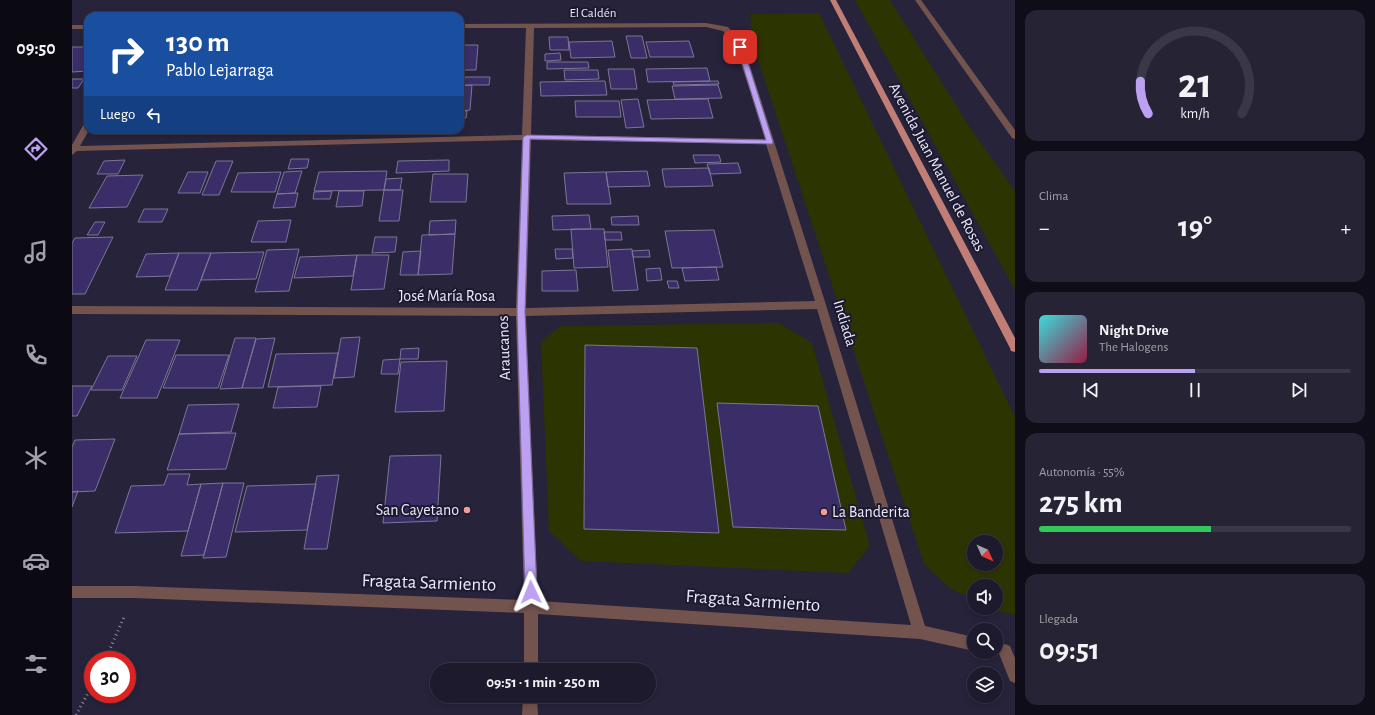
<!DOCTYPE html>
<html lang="es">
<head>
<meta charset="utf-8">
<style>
  body { margin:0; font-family:"Alegreya Sans",sans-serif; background:#252334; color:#f1f3f6; height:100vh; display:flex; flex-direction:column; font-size:15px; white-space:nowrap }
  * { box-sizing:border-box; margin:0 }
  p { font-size:13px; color:#a0a1a9 }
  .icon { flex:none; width:22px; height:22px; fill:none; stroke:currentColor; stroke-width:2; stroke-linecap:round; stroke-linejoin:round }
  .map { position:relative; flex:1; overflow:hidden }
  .side { display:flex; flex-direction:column; gap:10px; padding:10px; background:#0f0e18; width:360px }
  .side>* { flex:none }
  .top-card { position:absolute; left:12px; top:12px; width:380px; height:122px; border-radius:12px; box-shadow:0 2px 6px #0003,0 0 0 1px #3a3848; background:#1a4fa0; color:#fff; overflow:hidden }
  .needle { width:26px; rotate:135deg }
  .fabs { position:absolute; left:895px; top:535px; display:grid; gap:8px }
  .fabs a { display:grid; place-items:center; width:36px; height:36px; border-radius:50%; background:#1c1a2c; box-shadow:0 2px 6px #0003,0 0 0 1px #3a3848; font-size:20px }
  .speed { position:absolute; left:12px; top:651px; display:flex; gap:8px; font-size:20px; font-weight:700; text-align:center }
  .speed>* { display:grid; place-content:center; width:52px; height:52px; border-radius:50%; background:#1c1a2c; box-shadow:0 2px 6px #0003,0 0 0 1px #3a3848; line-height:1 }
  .speed .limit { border:6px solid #d22; background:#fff; color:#111 }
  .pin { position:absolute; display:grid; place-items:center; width:34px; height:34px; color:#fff; margin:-17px; border-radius:8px; box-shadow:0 2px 6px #0006 }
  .me { position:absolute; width:44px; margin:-22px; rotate:358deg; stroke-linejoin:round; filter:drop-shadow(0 0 3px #0008) }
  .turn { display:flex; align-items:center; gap:14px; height:84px; padding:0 16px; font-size:18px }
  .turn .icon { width:52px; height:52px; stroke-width:2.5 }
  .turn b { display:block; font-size:28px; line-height:34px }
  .then { display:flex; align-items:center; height:38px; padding:0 16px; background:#0003; gap:8px; font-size:15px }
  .big { font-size:30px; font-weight:700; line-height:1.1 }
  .side .card { flex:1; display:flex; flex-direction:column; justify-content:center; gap:6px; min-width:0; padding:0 14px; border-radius:12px; background:#252334 }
  .side .dial { align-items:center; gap:0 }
  .dial svg { height:104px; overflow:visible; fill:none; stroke:#3a3848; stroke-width:7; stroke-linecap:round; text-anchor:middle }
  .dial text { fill:#f1f3f6; stroke:none }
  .song { display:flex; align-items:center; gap:12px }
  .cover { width:48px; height:48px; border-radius:6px; background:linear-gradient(135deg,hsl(180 70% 55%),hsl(340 70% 35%)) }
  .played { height:4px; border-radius:2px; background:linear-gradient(90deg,#bca0f2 50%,#3a3848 50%) }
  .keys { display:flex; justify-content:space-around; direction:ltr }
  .heat { display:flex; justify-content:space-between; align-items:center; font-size:22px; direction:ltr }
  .charge { height:6px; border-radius:3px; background:linear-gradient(90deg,#34c759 55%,#3a3848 0) }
  .trip { position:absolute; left:358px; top:663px; width:226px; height:40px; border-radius:20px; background:#1c1a2c; box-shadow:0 2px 6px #0003,0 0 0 1px #3a3848; font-weight:700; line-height:40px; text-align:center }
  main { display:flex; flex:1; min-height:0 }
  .tab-bar { display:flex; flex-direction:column; width:72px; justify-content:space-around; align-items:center; background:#0b0a12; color:#a0a1a9 }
  .tab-bar .icon { width:28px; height:28px }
  .tab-bar .active { color:#bca0f2 }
  .tab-bar b { font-size:18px; color:#f1f3f6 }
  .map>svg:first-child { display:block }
  .green { fill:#2c3502; fill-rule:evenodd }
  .building { fill:#3b2d67; stroke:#7b7794 }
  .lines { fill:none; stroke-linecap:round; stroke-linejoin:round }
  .path { stroke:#8d8b9f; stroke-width:3; stroke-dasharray:1 3.5; stroke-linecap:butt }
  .minor { fill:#73534e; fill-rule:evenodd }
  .primary { fill:#c07e75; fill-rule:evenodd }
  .route { fill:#bca0f2; stroke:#7a689d }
  .poi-dot { fill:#f59c95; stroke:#1c1930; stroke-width:1.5 }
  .labels { text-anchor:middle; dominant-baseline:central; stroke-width:4; stroke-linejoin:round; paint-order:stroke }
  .far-street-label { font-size:13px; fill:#e9e8f8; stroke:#1c1930 }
  .street-label { font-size:16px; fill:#e9e8f8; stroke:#1c1930 }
  .poi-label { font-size:16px; fill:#e9e8f8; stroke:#1c1930; text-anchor:end }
  .near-street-label { font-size:19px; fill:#e9e8f8; stroke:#1c1930 }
</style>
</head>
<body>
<main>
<nav class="tab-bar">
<b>09:50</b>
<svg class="icon active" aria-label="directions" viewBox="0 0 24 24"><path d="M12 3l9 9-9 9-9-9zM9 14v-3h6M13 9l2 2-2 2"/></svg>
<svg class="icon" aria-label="music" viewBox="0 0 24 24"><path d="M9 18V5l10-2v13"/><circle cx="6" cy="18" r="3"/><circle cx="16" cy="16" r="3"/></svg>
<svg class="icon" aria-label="phone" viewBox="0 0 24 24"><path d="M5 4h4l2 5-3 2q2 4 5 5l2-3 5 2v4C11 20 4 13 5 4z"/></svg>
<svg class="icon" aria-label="climate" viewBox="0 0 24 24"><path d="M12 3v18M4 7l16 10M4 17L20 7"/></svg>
<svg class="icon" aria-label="car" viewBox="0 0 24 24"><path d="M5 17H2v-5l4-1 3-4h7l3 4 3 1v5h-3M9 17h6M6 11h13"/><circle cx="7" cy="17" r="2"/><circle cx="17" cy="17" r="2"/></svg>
<svg class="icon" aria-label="filters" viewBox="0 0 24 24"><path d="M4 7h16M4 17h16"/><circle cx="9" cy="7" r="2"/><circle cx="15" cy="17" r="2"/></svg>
</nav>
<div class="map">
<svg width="943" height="715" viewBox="0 0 943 715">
  <rect width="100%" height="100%" fill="#26233b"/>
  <!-- green -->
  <path class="green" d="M783,0H818L899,129L943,191V290Z
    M747,13L943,417V615L929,612L920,608H924V586H902V599L879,589L852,564L681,45L678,14ZM902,542H924V564H902Z
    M707,323L740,343L798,546L776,573L509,561L477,531L469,342L488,326Z"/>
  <!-- building -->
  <path class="building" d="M554,36H570L575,58H559Z
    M477,37H496L497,50H478Z
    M540,41L543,57L499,58L497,42Z
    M617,41L622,57H578L574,42Z
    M388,45H406L404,70H388Z
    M0,47H16V71L0,72Z
    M488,53L489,60L473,61V54Z
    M475,62H516L517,68L475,69Z
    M635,68L638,81L576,82L574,69Z
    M536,69H562L565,89H539Z
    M492,70H526L527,79L493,80Z
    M393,77H418L417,85H392Z
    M0,79H12L6,88H0Z
    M533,81L535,95L469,96L468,82Z
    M646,81L647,84L602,85L601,82Z
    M400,85L398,110L388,111V86Z
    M646,85L650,98L603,99L600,86Z
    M566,99L572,127L554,128L549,100Z
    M636,99L641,118L579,119L575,100Z
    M503,101H547L549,117H504Z
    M388,111H395L394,118H388Z
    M621,155H647L649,162L623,163Z
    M219,159H237L235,168L216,169Z
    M53,160L46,174H25L32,161Z
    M377,160V171L324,173L326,161Z
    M144,161H161L147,195H130Z
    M666,163L669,173L638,174L635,164Z
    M637,168L641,186L593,187L590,169Z
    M230,171L223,193L205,194L212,172Z
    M315,171L312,190L242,191L247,172Z
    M575,171L578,186L536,187L534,172Z
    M116,172H136L128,193H106Z
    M209,172L203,192H159L166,173Z
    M534,172L539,204H495L492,173Z
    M361,174H396L394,202H358Z
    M71,175L55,207L17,208L35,176Z
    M330,178L328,190H312L314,179Z
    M312,190H331L327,221H307Z
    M260,191L258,199H241L242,192Z
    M267,191H292L290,206L264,207Z
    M226,193L223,207L201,208L205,194Z
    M72,209H96L90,222H66Z
    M517,215L519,229L481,230L480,216Z
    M566,216L567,225H540L539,217Z
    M219,220L214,242H179L186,221Z
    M384,220L383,234L357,235L358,221Z
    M23,222H33L26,235H15Z
    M499,229H532L536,267L502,268Z
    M642,230L651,267L600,268L593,231Z
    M532,232H549L550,240H533Z
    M383,234L380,274L346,275L350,235Z
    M41,237L13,294H0V243L3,238Z
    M303,237H325L323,252L300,253Z
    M227,249L217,291L183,292L195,250Z
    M483,249H500L501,258L484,259Z
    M560,249L566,290L541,291L536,250Z
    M577,250L578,257H561L560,251Z
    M349,251L346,275H328L331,252Z
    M192,252L184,279L129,280L139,253Z
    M107,253L98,276L64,277L74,254Z
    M107,253H139L125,290H93Z
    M285,255L281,276L222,278L228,257Z
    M285,255H317L312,289L279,290Z
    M644,267L647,280L613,281L610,268Z
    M588,268L590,280L575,281L574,269Z
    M504,270L506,291H470V271Z
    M595,281H605L607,288H597Z
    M288,337L282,377L262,378L269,338Z
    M163,338H184L170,388L148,389Z
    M203,338L191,388H170L184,339Z
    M74,340H108L85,398H48Z
    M513,345L625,348L647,533L512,529Z
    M347,348L346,359H328L329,349Z
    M266,353L260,385L196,387L204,354Z
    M104,355H157L146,388H91Z
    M36,356H65L50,390H19Z
    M328,359L326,374H309L311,360Z
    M375,361L372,411L323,412L329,362Z
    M0,386H20L5,416H0Z
    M249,386L245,407L201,408L206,387Z
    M645,403L746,406L774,530L661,527Z
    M167,404L159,432L107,434L116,405Z
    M164,433L154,469L95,470L107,434Z
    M43,439L23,491L0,492V447L3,440Z
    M369,455L365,521L311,523L318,456Z
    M96,474H118L115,485L129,484L116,531L43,533L59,486L92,485Z
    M267,475L255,549H232L245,476Z
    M151,483L132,555L109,556L129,484Z
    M151,483H172L154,557L131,558Z
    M244,484L235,530L163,532L175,486Z
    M6,491L0,507V492Z"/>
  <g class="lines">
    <!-- path -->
    <path class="path" d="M33,660L53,615
      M4,715L21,684"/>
    <!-- minor -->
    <path class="minor" d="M843,0H849L943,130V139L940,138Z
      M634,23L656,27L672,47L754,305L853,626L902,637V651L848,639L466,614V670H452V613L62,598H0V586H62L452,600L444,316L0,314V306L444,308L450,140L5,151L0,155V145L13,122H16L17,130L8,146L450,135L454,28H388V24ZM634,27L651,31L664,47L693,139L459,135L462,28ZM459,140L694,144L743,301L454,308ZM745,309L839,625L466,601L454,316Z
      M0,25H16V29H0Z
      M933,644L938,646L943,658V683L938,681L926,651L928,646Z
      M451,696H465L466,715H450Z"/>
    <!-- primary -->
    <path class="primary" d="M758,0H764L943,338V352L939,351L938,348Z"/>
  </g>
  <!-- route -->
  <path class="route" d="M668,45L671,47L701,142L700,144L458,139L453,312L465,592L463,595L459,597L455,595L453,592L445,312L451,137L455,135L694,140L665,47Z"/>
  <!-- markers -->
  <g class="poi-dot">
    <circle cx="395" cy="510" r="4"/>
    <circle cx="752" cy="512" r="4"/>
  </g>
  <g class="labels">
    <!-- far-street labels -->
    <g class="far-street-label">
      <text x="521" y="13">El Caldén</text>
    </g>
    <!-- street labels -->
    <g class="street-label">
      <text transform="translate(865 167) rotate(62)">Avenida Juan Manuel de Rosas</text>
      <text x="375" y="296">José María Rosa</text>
      <text transform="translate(773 323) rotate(73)">Indiada</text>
      <text transform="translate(432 348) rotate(-92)">Araucanos</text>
    </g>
    <!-- poi labels -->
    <g class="poi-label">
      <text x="387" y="510">San Cayetano</text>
      <text x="760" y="512" text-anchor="start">La Banderita</text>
    </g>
    <!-- near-street labels -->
    <g class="near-street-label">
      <text transform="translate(357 583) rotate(2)">Fragata Sarmiento</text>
      <text transform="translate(681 601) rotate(4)">Fragata Sarmiento</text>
    </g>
  </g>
</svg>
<div class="fabs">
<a><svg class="needle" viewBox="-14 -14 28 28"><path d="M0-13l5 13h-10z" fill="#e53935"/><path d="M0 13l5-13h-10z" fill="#a0a1a9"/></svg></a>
<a><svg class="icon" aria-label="sound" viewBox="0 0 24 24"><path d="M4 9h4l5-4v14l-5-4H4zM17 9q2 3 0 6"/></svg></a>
<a><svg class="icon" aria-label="search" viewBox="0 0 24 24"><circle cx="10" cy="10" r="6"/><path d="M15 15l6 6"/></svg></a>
<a><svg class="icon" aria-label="layers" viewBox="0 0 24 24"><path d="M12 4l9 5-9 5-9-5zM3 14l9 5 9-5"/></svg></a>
</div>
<div class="speed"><div class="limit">30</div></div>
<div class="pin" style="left:668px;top:47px;background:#d93025"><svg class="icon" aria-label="arrive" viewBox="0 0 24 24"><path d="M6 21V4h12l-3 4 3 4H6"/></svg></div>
<svg class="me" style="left:459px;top:592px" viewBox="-20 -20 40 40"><path d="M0-17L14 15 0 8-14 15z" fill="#bca0f2" stroke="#fff" stroke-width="4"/></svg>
<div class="trip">09:51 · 1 min · 250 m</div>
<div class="top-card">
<div class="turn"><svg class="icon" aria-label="right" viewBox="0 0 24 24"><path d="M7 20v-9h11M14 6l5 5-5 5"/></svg><div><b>130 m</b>Pablo Lejarraga</div></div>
<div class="then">Luego<svg class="icon" aria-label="left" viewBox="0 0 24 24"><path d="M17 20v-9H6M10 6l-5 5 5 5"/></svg></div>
</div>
</div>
<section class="side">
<div class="card dial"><svg viewBox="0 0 100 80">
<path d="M14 69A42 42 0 1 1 86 69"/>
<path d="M14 69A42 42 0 0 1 8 44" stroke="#bca0f2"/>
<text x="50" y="56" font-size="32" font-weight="700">21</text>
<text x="50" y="72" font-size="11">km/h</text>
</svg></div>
<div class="card"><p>Clima</p>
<div class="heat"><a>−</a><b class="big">19°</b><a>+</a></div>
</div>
<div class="card">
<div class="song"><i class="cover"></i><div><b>Night Drive</b><p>The Halogens</p></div></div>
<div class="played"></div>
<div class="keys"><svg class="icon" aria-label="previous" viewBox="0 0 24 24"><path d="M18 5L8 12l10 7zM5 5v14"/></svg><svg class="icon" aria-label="pause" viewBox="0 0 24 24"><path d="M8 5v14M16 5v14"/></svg><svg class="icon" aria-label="next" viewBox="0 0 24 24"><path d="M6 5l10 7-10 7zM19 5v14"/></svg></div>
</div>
<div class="card"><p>Autonomía · 55%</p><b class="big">275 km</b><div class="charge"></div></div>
<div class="card"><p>Llegada</p><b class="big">09:51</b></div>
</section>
</main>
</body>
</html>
